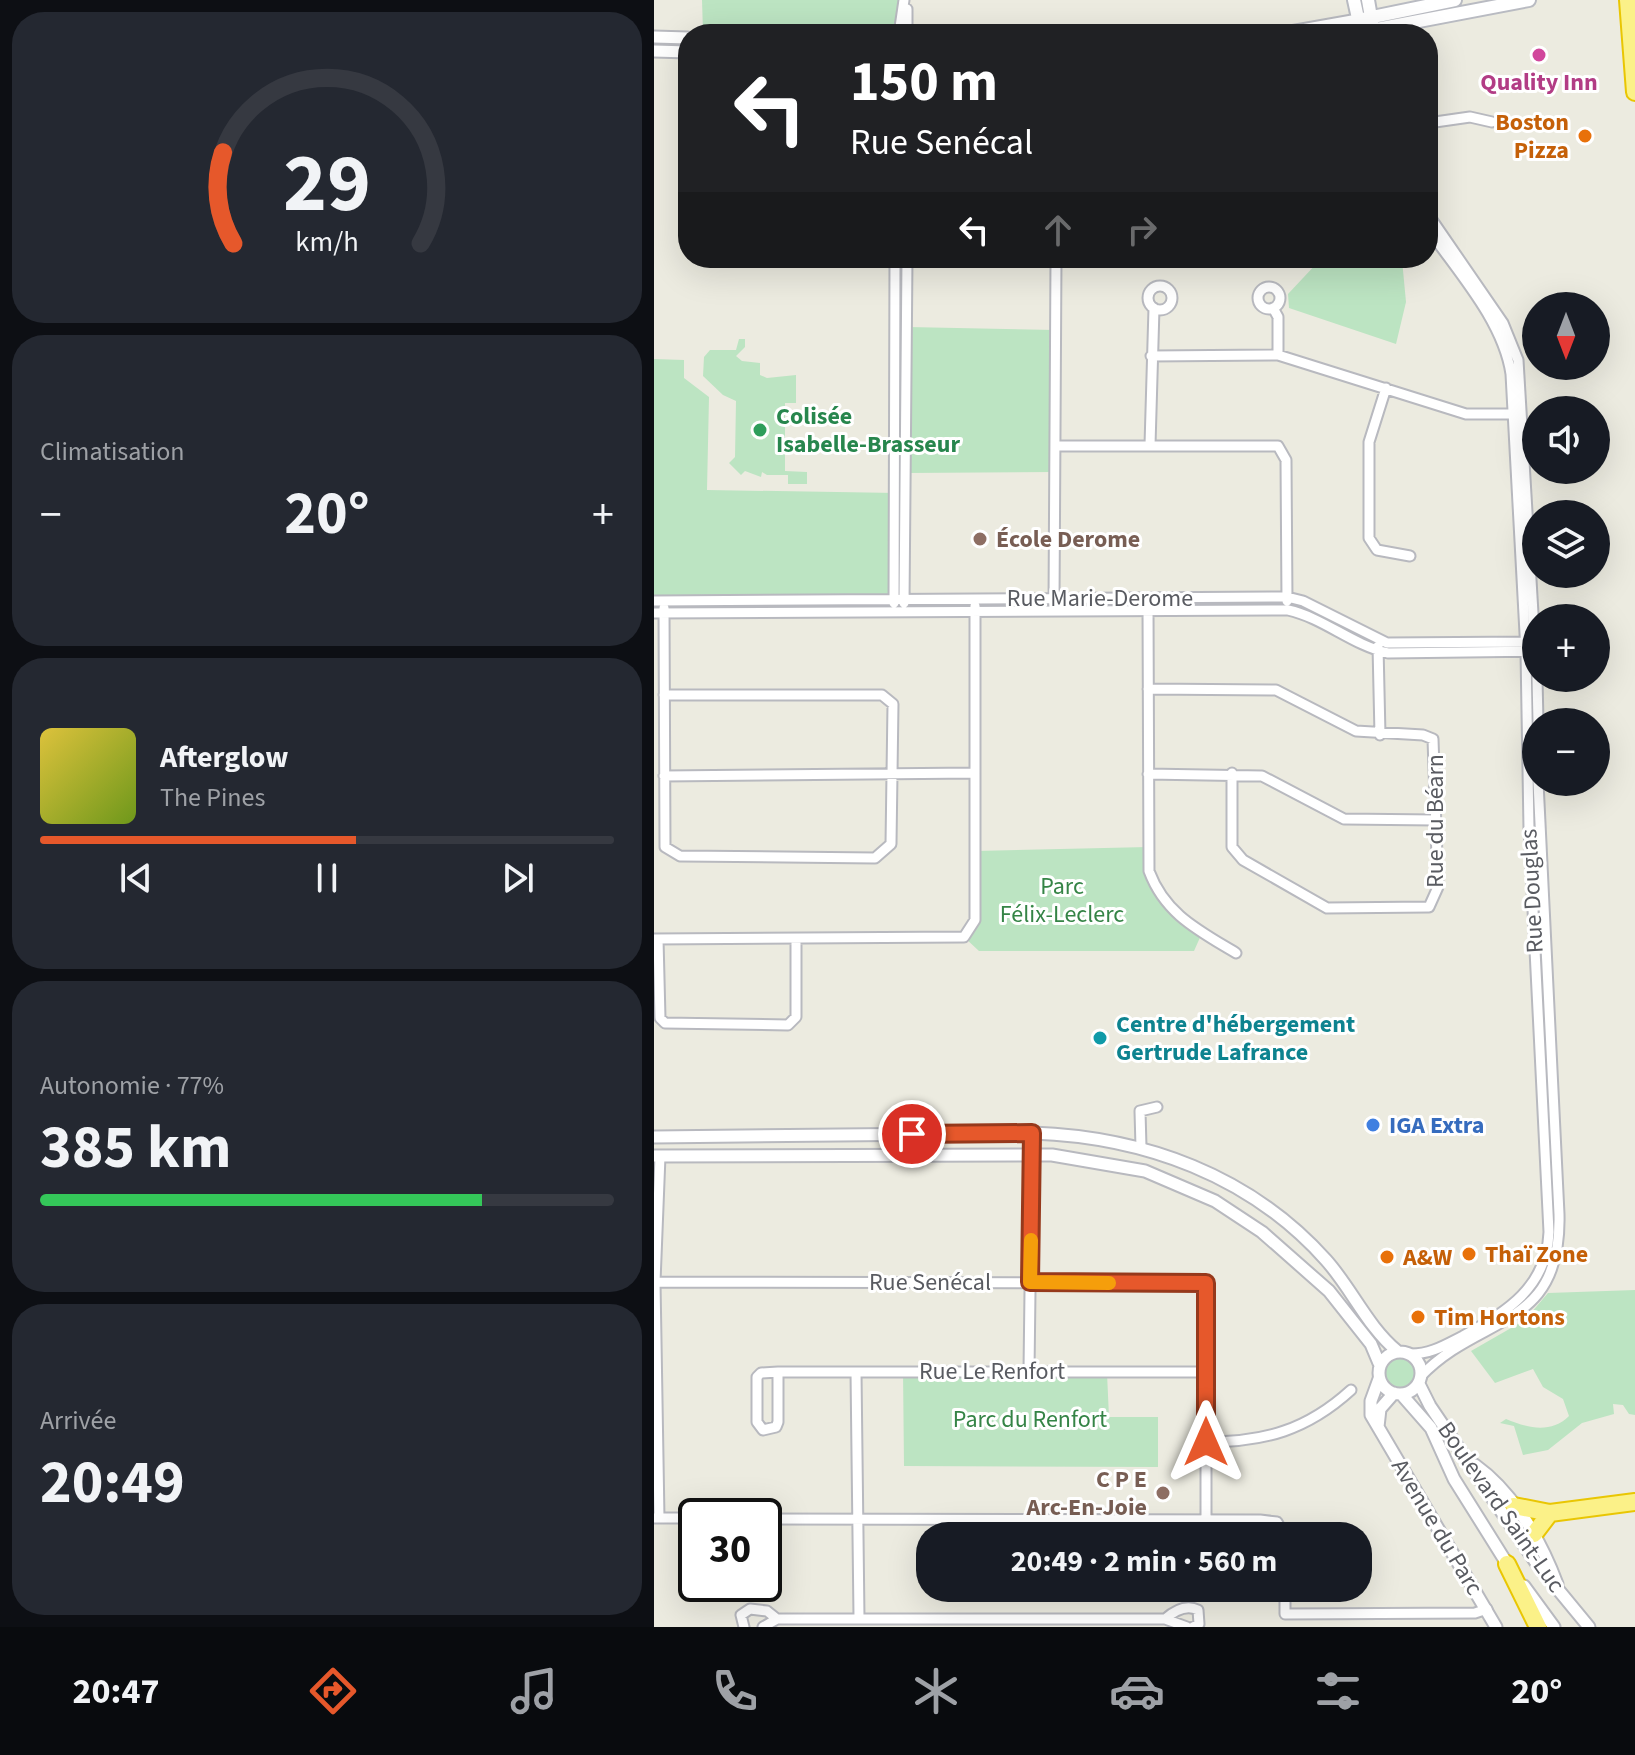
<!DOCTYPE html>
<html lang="fr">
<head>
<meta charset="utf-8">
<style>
  body { margin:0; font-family:"Source Sans 3",sans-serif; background:#242831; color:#f1f3f6; height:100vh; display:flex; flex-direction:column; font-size:30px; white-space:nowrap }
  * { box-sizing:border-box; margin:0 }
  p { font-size:26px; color:#9ea1a6 }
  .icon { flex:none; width:44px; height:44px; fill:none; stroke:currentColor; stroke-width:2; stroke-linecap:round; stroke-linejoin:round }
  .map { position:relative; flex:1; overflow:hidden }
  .details { display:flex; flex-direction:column; gap:12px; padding:12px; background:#0d0f14; width:654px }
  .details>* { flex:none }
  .top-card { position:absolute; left:24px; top:24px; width:760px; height:244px; border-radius:32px; box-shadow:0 8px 32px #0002; background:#202124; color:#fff; overflow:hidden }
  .needle { width:52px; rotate:180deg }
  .buttons { position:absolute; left:868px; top:292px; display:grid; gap:16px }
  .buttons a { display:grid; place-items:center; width:88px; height:88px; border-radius:50%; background:#171b24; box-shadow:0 8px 32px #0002; font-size:40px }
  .speed { position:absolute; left:24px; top:1498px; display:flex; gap:16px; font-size:40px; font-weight:700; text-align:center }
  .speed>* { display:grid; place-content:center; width:104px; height:104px; border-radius:50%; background:#171b24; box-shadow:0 8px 32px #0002; line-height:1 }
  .speed .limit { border:4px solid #111; border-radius:12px; background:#fff; color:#111 }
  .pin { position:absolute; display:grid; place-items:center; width:68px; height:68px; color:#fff; margin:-34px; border:4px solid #fff; border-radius:50%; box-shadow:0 2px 8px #0007 }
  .me { position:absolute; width:88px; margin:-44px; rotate:0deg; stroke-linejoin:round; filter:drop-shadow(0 0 6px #0008) }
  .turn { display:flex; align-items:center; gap:28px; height:168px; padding:0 40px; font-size:36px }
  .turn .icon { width:104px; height:104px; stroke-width:2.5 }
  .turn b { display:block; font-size:56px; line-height:68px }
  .lanes { display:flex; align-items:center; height:76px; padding:0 40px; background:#0003; justify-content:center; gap:40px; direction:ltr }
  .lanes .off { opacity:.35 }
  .big { font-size:60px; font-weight:700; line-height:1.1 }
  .details .card { flex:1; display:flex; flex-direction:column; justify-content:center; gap:12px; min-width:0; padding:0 28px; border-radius:32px; background:#242831 }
  .details .dial { align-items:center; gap:0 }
  .dial svg { height:208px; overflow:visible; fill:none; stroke:#363941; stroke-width:7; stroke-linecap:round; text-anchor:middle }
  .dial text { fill:#f1f3f6; stroke:none }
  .song { display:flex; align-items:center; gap:24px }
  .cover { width:96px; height:96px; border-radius:12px; background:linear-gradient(135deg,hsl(50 70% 55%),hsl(80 70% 35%)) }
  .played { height:8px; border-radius:4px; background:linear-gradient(90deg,#e6582b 55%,#363941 55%) }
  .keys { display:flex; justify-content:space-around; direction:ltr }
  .heat { display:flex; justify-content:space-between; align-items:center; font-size:44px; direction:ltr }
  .charge { height:12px; border-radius:6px; background:linear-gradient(90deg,#34c759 77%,#363941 0) }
  .trip { position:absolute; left:262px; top:1522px; width:456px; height:80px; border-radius:32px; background:#171b24; box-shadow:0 8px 32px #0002; font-weight:700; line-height:80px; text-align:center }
  .menu { display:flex; height:128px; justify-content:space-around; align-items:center; background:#090b0e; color:#9ea1a6 }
  .menu .icon { width:56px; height:56px }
  .menu .current { color:#e6582b }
  .menu b { font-size:36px; color:#f1f3f6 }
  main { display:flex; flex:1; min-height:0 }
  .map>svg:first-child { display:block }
  .green { fill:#bce4c2 }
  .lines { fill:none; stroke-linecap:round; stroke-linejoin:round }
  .minor-casing { stroke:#b8b9bf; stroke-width:13 }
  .tertiary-casing { stroke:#b8b9bf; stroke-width:15 }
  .secondary-casing { stroke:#b9bbc2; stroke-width:16 }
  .motorway-casing { stroke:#e9c603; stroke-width:20 }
  .minor { stroke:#fff; stroke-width:9 }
  .tertiary { stroke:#fff; stroke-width:11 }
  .secondary { stroke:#fff; stroke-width:12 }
  .motorway { stroke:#fbf188; stroke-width:16 }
  .route-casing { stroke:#96391c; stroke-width:20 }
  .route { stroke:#e6582b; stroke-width:14 }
  .slow { stroke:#f59e0b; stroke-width:14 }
  .hotel-dot { fill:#d1479c; stroke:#fff; stroke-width:3 }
  .food-dot { fill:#e8710a; stroke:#fff; stroke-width:3 }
  .leisure-dot { fill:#2e9e5b; stroke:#fff; stroke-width:3 }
  .education-dot { fill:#8d6e63; stroke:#fff; stroke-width:3 }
  .culture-dot { fill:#0f9aa8; stroke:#fff; stroke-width:3 }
  .shop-dot { fill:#3f7fe0; stroke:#fff; stroke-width:3 }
  .labels { text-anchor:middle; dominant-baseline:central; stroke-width:6; stroke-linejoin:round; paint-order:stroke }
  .hotel-label { font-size:24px; font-weight:bold; fill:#b23c85; stroke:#fff }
  .food-label { font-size:24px; font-weight:bold; fill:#c56008; stroke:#fff; text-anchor:start }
  .leisure-label { font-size:24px; font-weight:bold; fill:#27864d; stroke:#fff; text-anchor:start }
  .education-label { font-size:24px; font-weight:bold; fill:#785e54; stroke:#fff; text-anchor:start }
  .street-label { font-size:24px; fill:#595b61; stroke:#fff }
  .park-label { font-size:24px; fill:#358446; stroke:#fff }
  .culture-label { font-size:24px; font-weight:bold; fill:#0d838f; stroke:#fff; text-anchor:start }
  .shop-label { font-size:24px; font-weight:bold; fill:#366cbe; stroke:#fff; text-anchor:start }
</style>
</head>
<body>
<main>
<section class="details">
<div class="card dial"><svg viewBox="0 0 100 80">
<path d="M14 69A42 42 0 1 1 86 69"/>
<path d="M14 69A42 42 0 0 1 10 34" stroke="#e6582b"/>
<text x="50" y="56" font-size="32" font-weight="700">29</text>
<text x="50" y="72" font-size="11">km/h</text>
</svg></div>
<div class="card"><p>Climatisation</p>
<div class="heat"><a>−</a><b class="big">20°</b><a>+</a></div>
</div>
<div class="card">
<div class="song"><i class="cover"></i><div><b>Afterglow</b><p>The Pines</p></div></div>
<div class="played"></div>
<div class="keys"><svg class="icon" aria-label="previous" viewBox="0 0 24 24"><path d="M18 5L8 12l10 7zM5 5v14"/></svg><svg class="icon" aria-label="pause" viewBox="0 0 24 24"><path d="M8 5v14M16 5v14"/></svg><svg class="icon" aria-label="next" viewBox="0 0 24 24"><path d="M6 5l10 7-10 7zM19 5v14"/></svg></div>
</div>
<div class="card"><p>Autonomie · 77%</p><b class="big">385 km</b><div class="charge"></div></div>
<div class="card"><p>Arrivée</p><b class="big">20:49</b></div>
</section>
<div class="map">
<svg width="981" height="1627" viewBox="0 0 981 1627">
  <rect width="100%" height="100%" fill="#ecebe0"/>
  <!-- green -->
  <path class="green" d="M48,0H250L245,34L49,32Z
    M748,260L752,302L742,344L635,308L634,294L664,262Z
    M254,327L401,330V472L253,473Z
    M85,339H91V347L82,356L88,361L106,363V375L113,378L142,375V403H131V471L153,472V484H134V475H113L108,472L107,477L91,471L87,475L75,463L81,457L82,401L69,395L49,376L50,357L56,350H82Z
    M0,359L30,360V378L55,397L53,490L243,493L242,606L0,613Z
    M494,847L503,893L548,933L540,951H325L310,937L316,929L321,851Z
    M981,1290V1415L975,1414L969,1405L959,1404L960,1414L928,1423L894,1450L869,1455L860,1426L846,1423L852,1419C873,1428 897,1434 915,1416L909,1399L889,1387L879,1369L841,1383L817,1351L871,1320L894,1293Z
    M731 1373a15 15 0 1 1 30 0a15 15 0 1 1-30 0Z
    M249,1371L453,1373L455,1417H504V1467L250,1466Z"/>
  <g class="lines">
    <!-- minor casing -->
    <g class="minor-casing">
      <path id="minor" d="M253,9V34
        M245,34L250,0
        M774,123L816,117L838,122
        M774,214L849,323L864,360L881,647
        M494 298a12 12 0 1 1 24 0a12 12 0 1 1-24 0Z
        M604 298a11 11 0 1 1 22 0a11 11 0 1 1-22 0Z
        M619,308L624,317V355
        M497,356L624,355L812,414H864
        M732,388L715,442V538L723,550L756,556
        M496,445L500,308
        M401,446H624L632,460L633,601
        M0,601L633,597L649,601L733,643L881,642
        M240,603L241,258
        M250,603L253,258
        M400,603L402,258
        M494,606L495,871C511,914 544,930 582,953
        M10,608C10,687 10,767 11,847L26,856L221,858L237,844L239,704L228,695H10
        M0,613L634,610C670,618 698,645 734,653L882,651
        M724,646L726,735
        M883,678L884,722
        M494,689L622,690L702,731L769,735L779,739L784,887L775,907L673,908L589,860L578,847V773
        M494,774L608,776L690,819L781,820
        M10,776L321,773
        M0,939L310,937L321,920V606
        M4,939L6,1018L11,1023L134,1025L142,1017V939
        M487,1147L486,1111L503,1107
        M0,1282L552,1283V1520
        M757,1354C777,1354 791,1345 809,1336C852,1313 893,1287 895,1232L875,829L872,652L857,374C849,321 804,272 774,229
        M375,1371L378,1133
        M124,1372V1422L122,1427L109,1430L103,1422V1377L107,1373L124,1372H552
        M202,1372L205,1617
        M766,1377C826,1313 908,1331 905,1214L884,782
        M552,1442C611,1442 653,1430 697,1390
        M0,1518H42
        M5,1518L1,1282L6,1156
        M110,1519L606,1520L623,1522L631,1536
        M631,1588V1614L821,1613L833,1609
        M511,1619C520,1611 532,1604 544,1610L545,1624L539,1627
        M90,1627L87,1615L96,1609L113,1611L123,1619
        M109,1627L123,1619H511L533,1627"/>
    </g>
    <!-- tertiary casing -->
    <g class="tertiary-casing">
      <path id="tertiary" d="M625,34L704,20
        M0,37L34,38
        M0,51L34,52
        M0,1137L379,1133C490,1137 596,1175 672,1260C698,1289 713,1326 743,1351
        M0,1156L398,1155L491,1171L561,1201L608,1232L675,1291L717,1344L725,1363
        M725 1373a21 21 0 1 1 42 0a21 21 0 1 1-42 0Z
        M725,1379L717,1401V1415L842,1627
        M765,1384L776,1406L883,1564L935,1627
        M748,1395L777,1428L800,1479L857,1570
        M724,1427L726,1409L740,1393
        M821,1465C860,1493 887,1541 903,1584
        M870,1586L900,1627"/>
    </g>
    <!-- secondary casing -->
    <g class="secondary-casing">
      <path id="secondary" d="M700,0L707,32L875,0
        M714,0L718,23
        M704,20L801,0"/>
    </g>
    <!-- motorway casing -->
    <g class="motorway-casing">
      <path id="motorway" d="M974,0L981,92
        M860,1506L896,1513L981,1502
        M880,1534L896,1513
        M853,1564L884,1627"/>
    </g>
    <!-- minor -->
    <use href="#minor" class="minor"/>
    <!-- tertiary -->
    <use href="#tertiary" class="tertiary"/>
    <!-- secondary -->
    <use href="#secondary" class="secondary"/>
    <!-- motorway -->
    <use href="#motorway" class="motorway"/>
  </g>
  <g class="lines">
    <!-- route casing -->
    <g class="route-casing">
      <path id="route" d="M258,1134L378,1133L376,1282L552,1283V1442"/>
    </g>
    <!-- route -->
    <use href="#route" class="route"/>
    <!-- slow -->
    <path class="slow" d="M377,1240L376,1282L455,1283"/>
  </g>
  <!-- markers -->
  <circle class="hotel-dot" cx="885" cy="55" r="8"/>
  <g class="food-dot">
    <circle cx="931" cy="136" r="8"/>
    <circle cx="815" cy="1254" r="8"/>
    <circle cx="733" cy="1257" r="8"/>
    <circle cx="764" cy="1317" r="8"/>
  </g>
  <circle class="leisure-dot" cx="106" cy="430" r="8"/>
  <g class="education-dot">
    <circle cx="326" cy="539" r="8"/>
    <circle cx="509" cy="1493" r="8"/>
  </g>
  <circle class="culture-dot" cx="446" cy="1038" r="8"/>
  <circle class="shop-dot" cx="719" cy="1125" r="8"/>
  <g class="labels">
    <!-- hotel labels -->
    <g class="hotel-label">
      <text x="885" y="82">Quality Inn</text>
    </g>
    <!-- food labels -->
    <g class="food-label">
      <text x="915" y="122" text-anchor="end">Boston<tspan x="915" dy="28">Pizza</tspan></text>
      <text x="831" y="1254">Thaï Zone</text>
      <text x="749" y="1257">A&amp;W</text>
      <text x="780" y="1317">Tim Hortons</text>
    </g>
    <!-- leisure labels -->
    <g class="leisure-label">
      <text x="122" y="416">Colisée<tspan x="122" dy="28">Isabelle-Brasseur</tspan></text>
    </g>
    <!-- education labels -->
    <g class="education-label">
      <text x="342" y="539">École Derome</text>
      <text x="493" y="1479" text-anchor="end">C P E<tspan x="493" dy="28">Arc-En-Joie</tspan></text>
    </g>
    <!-- street labels -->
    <g class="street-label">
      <text x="446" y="598">Rue Marie-Derome</text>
      <text transform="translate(781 821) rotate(-90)">Rue du Béarn</text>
      <text transform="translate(878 891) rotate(-93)">Rue Douglas</text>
      <text x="276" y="1282">Rue Senécal</text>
      <text x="338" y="1371">Rue Le Renfort</text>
      <text transform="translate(847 1507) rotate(55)">Boulevard Saint-Luc</text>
      <text transform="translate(783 1527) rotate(59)">Avenue du Parc</text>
    </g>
    <!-- park labels -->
    <g class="park-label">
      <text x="408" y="886">Parc<tspan x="408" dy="28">Félix-Leclerc</tspan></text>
      <text x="376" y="1419">Parc du Renfort</text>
    </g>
    <!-- culture labels -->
    <g class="culture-label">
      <text x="462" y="1024">Centre d'hébergement<tspan x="462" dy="28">Gertrude Lafrance</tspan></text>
    </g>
    <!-- shop labels -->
    <g class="shop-label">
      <text x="735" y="1125">IGA Extra</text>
    </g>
  </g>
</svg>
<div class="buttons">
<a><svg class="needle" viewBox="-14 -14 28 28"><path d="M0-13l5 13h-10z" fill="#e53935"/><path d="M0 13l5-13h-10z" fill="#9ea1a6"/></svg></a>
<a><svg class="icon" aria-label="sound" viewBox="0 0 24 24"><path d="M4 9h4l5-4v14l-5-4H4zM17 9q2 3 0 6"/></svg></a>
<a><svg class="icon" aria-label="layers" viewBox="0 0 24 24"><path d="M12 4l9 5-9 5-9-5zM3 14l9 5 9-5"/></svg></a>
<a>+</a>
<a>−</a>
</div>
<div class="speed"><div class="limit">30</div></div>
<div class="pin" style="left:258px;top:1134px;background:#d93025"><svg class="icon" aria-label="arrive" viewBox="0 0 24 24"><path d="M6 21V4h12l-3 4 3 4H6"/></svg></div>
<svg class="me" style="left:552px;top:1442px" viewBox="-20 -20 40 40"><path d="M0-17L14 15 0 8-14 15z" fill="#e6582b" stroke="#fff" stroke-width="4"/></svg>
<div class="trip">20:49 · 2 min · 560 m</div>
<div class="top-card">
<div class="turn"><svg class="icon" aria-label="left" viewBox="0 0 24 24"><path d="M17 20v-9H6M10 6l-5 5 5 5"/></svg><div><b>150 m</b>Rue Senécal</div></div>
<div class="lanes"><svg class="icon" aria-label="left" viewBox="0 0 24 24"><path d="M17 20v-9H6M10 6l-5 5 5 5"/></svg><svg class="icon off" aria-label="ahead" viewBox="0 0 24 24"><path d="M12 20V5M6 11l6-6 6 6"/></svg><svg class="icon off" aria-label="right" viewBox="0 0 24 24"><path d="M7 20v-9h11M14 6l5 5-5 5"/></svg></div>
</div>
</div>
</main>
<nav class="menu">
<b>20:47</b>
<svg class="icon current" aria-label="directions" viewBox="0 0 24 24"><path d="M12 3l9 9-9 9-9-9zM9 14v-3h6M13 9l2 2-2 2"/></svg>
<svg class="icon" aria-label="music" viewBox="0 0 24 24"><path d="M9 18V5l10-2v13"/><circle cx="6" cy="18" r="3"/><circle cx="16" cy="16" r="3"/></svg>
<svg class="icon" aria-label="phone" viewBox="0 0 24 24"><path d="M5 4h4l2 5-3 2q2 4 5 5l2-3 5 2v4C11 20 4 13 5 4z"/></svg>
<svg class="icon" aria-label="climate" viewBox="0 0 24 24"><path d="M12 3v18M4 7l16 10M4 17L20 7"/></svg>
<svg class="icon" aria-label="car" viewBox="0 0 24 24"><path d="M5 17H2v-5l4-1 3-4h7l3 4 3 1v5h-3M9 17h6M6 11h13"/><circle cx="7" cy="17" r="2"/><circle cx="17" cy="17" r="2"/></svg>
<svg class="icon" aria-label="filters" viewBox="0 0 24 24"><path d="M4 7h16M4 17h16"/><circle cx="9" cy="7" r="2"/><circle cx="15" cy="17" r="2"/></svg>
<b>20°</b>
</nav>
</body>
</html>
